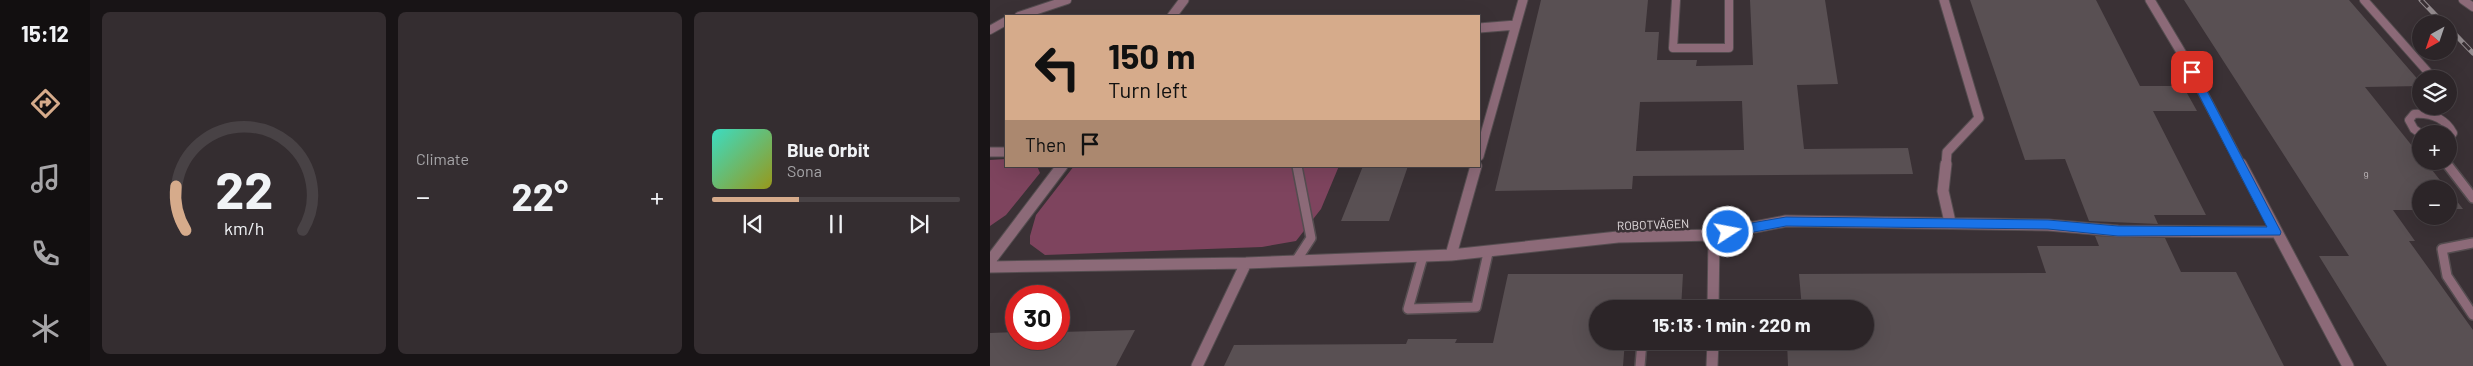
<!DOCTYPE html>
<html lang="en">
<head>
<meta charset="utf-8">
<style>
  body { margin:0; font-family:Barlow,sans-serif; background:#342d30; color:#f1f3f6; height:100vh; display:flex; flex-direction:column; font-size:19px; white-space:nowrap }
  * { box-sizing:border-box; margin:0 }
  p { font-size:16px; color:#a6a5a8 }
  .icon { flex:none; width:28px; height:28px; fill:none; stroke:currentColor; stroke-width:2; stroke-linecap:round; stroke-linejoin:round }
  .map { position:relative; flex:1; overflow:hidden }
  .side { display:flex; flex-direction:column; gap:12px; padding:12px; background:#181416; width:900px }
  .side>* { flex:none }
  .hud { position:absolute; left:15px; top:15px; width:475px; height:152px; border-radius:0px; box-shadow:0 5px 20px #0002,0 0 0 1px #484245; background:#d6ab8b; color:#111; overflow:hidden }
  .needle { width:32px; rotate:220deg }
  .buttons { position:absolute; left:1422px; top:15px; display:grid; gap:10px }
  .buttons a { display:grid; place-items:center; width:45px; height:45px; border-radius:50%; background:#2c2528; box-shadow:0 5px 20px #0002,0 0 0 1px #484245; font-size:25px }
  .speed { position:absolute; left:15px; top:285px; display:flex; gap:10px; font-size:25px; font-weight:700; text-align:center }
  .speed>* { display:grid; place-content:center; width:65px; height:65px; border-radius:50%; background:#2c2528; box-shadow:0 5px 20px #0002,0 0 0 1px #484245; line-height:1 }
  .speed .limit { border:8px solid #d22; background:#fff; color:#111 }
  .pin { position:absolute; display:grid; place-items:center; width:42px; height:42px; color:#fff; margin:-21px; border-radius:10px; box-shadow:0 2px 8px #0006 }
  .me { position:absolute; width:55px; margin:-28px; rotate:79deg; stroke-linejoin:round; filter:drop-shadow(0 0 4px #0008) }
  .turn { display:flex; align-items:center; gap:18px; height:105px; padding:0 20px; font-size:22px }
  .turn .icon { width:65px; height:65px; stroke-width:2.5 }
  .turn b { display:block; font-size:35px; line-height:42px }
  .then { display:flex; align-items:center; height:48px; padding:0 20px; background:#0003; gap:10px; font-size:19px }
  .big { font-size:38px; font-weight:700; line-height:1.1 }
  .side .tile { flex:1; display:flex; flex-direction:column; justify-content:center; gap:8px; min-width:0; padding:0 18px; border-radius:8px; background:#342d30 }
  .side .dial { align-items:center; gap:0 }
  .dial svg { height:130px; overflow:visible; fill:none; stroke:#484245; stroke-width:7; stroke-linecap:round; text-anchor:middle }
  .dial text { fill:#f1f3f6; stroke:none }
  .song { display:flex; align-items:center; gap:15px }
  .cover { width:60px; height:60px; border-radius:8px; background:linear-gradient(135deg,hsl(170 70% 55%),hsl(60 70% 35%)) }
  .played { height:5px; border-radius:2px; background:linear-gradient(90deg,#d6ab8b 35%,#484245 35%) }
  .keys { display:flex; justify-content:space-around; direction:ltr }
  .heat { display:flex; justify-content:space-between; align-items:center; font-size:28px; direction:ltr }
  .side .tiles { flex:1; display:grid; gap:12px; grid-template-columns:repeat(3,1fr) }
  .trip { position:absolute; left:599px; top:300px; width:285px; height:50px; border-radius:25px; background:#2c2528; box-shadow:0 5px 20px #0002,0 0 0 1px #484245; font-weight:700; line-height:50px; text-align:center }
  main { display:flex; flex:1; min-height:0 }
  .tabs { display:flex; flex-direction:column; width:90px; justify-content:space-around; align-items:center; background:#120f10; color:#a6a5a8 }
  .tabs .icon { width:35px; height:35px }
  .tabs .on { color:#d6ab8b }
  .tabs b { font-size:22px; color:#f1f3f6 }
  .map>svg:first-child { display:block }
  .green { fill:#7e445e }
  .building { fill:#595053; fill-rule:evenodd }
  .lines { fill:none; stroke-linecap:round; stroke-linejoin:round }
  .lane-far1-casing { stroke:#554d50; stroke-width:10 }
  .lane-casing { stroke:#554d50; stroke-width:12 }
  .street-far1-casing { stroke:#554d50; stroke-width:11 }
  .street-casing { stroke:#554d50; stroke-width:13 }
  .lane-far1 { stroke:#8c6a78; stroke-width:8 }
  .lane { stroke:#8c6a78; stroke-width:9 }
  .street-far1 { stroke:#8c6a78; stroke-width:9 }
  .street { stroke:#8c6a78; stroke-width:11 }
  .rail-casing { stroke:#938b8e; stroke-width:5 }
  .rail { stroke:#3a3135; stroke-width:3; stroke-dasharray:10; stroke-linecap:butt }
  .route { fill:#1a73e8; stroke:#114b97 }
  .labels { text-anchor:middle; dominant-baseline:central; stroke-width:5; stroke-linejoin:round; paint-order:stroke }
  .number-label { font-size:10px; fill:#c0babc }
  .street-label { font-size:12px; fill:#e3dddf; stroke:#3a3135 }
</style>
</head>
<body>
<main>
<nav class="tabs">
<b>15:12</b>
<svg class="icon on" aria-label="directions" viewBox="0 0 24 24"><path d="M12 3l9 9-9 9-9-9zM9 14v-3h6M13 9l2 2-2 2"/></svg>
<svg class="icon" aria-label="music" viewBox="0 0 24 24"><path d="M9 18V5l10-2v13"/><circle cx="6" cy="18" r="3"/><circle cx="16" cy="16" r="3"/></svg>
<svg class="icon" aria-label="phone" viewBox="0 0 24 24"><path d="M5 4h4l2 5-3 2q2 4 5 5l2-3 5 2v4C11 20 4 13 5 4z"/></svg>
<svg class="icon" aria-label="climate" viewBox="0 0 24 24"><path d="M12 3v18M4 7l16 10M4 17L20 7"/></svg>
</nav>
<section class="side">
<div class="tiles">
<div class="tile dial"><svg viewBox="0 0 100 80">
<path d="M14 69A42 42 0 1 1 86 69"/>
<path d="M14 69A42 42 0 0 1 8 42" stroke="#d6ab8b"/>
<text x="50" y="56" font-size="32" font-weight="700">22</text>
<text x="50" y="72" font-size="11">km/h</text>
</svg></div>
<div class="tile"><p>Climate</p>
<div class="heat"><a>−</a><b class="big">22°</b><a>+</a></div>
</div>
<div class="tile">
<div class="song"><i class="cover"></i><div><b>Blue Orbit</b><p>Sona</p></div></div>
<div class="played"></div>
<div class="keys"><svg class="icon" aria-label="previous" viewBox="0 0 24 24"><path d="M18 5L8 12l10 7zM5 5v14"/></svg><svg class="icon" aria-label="pause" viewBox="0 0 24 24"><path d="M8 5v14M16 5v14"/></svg><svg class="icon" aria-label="next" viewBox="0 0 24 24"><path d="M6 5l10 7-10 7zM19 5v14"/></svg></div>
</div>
</div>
</section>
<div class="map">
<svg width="1483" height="366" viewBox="0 0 1483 366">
  <rect width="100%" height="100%" fill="#3a3135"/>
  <!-- green -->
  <path class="green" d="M16,159V166H47L50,173L16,215L0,226V160Z
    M84,166H349L331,209L306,241L272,247L55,255L40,244V236L46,215Z"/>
  <!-- building -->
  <path class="building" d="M551,0H658L655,32H669L667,60H707L706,66L763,65L760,0H835L848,84L807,85L814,149L918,148L923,174L643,176L642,189L505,191ZM752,101L754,150L646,151L650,102Z
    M980,0H1106L1150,86H1193L1207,111H1163L1216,215H1164L1168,224L1099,221L1075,159L1035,160Z
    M1194,0H1359L1431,83V86L1375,87L1431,157V161H1435L1457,189H1431V210H1403L1425,241H1419L1483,330V366H1397L1329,256H1359Z
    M373,166H418L399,221H351Z
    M1459,191L1473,209H1459Z
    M1105,236L1175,238L1191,272H1246L1294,366H798L797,342L875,341V309H812L809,274L1056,273L1047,246H1109Z
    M518,274H693L691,309H608V341H635L633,366H234L244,345L416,344L418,339H467L465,343H503Z
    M145,330L126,366H0V333L26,332V339H69V332Z"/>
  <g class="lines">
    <!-- lane-far1 casing -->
    <g class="lane-far1-casing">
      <path id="lane-far1" d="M686,0L683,48H739V0
        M1374,0L1444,79
        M1473,0L1483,7
        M29,16L77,0
        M0,30L16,21
        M1444,116L1452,106
        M1431,134L1424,129L1419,120L1424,114C1440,113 1455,118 1463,133L1459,139
        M1455,161L1458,165"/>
    </g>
    <!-- lane casing -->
    <g class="lane-casing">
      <path id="lane" d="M1457,164L1483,198
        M1483,243L1452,249L1457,276L1483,315
        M433,256L418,309L486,307L498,253
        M306,261L321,238L307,166
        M650,366L652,342H723"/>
    </g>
    <!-- street-far1 casing -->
    <g class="street-far1-casing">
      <path id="street-far1" d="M954,0L989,118L957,152L956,165
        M1160,0L1194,57L1251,165
        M182,16L194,0
        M489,28L526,25
        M0,152H16
        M489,156L533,0"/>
    </g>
    <!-- street casing -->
    <g class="street-casing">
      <path id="street" d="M956,164L953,191L960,222
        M1251,164L1358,366
        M461,255L486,166
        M0,261L72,166
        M0,267L256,263L461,255L628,237L724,235L796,221L1058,225L1128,231L1285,232
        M723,309L724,235
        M207,366L256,263
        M722,366L723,341"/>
    </g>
    <!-- lane-far1 -->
    <use href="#lane-far1" class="lane-far1"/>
    <!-- lane -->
    <use href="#lane" class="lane"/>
    <!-- street-far1 -->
    <use href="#street-far1" class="street-far1"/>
    <!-- street -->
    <use href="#street" class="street"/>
    <!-- rail casing -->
    <g class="rail-casing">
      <path id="rail" d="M1431,0L1454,24
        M1459,28L1483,53"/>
    </g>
    <!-- rail -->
    <use href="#rail" class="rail"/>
  </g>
  <!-- route -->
  <path class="route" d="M1202,69L1207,72L1291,232L1290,235L1128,236L1058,229L796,226L738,237L733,232L738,227L796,217L1058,220L1128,226L1277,227L1197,72Z"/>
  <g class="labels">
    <!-- number labels -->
    <g class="number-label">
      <text x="1376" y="175">9</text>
    </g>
    <!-- street labels -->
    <g class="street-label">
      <text transform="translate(663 224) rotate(-2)">ROBOTVÄGEN</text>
    </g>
  </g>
</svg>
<div class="buttons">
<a><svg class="needle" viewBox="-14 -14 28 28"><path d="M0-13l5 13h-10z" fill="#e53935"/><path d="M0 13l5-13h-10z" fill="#a6a5a8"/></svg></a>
<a><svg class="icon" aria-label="layers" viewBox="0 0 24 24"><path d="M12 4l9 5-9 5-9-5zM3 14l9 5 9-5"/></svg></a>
<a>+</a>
<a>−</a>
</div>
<div class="speed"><div class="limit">30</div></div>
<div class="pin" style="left:1202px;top:72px;background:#d93025"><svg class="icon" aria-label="arrive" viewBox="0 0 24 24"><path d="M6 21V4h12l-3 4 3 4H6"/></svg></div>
<svg class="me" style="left:738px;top:232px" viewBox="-20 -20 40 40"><circle r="17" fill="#1a73e8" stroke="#fff" stroke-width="3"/><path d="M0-11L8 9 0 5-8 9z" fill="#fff"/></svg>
<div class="trip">15:13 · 1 min · 220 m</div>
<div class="hud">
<div class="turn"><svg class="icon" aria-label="left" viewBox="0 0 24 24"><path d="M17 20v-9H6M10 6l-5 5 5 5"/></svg><div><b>150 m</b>Turn left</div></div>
<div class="then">Then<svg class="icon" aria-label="arrive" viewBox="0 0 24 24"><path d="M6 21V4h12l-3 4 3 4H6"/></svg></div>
</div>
</div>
</main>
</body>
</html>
